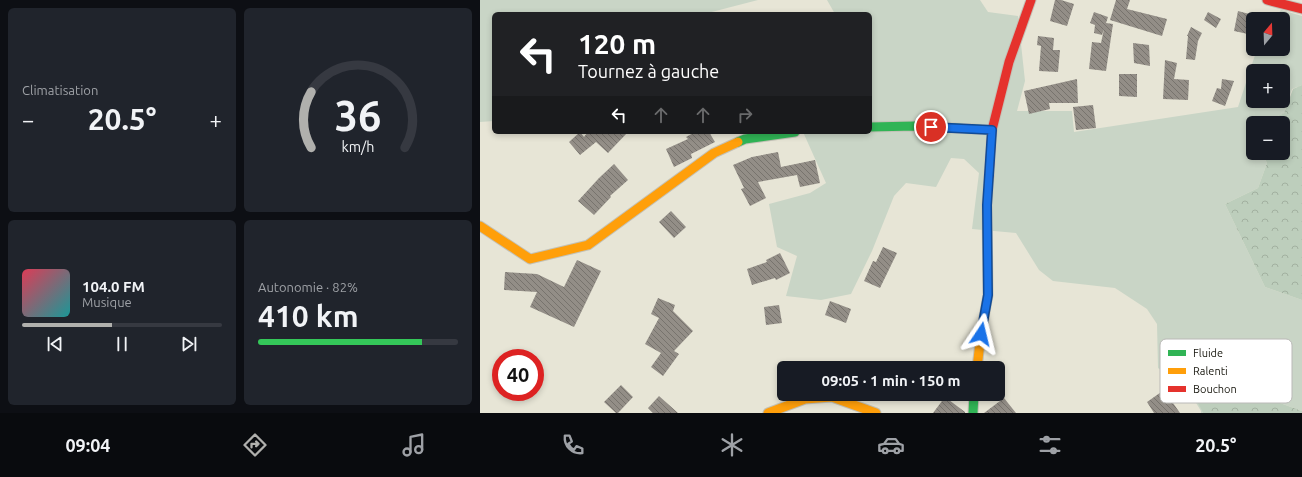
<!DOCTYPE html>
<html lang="fr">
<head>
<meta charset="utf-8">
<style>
  body { margin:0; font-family:Ubuntu,sans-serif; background:#20242c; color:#f1f3f6; height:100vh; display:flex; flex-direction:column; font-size:15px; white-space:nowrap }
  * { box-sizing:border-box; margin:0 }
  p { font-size:13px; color:#9ea1a6 }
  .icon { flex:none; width:22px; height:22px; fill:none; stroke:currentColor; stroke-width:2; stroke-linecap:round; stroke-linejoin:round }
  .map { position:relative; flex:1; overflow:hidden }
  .details { display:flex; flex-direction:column; gap:8px; padding:8px; background:#0d0f14; width:480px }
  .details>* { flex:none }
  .hud { position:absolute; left:12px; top:12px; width:380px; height:122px; border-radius:6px; box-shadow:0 2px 6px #0003; background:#202124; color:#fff; overflow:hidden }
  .needle { width:26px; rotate:19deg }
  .tools { position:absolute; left:766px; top:12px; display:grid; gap:8px }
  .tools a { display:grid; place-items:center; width:44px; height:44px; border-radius:6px; background:#171b24; box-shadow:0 2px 6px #0003; font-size:20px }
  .speed { position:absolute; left:12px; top:349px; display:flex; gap:8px; font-size:20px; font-weight:700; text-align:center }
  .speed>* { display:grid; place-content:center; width:52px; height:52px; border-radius:50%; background:#171b24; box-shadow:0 2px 6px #0003; line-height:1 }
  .speed .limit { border:6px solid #d22; background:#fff; color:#111 }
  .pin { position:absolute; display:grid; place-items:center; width:34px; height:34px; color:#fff; margin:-17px; border:2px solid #fff; border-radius:50%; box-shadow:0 1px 4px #0007 }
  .me { position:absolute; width:44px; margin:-22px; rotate:10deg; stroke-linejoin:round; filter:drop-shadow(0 0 3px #0008) }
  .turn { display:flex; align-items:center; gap:14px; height:84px; padding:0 20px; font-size:18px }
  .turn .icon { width:52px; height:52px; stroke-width:2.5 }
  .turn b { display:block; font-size:28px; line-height:34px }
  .lanes { display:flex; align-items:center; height:38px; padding:0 20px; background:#0003; justify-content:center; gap:20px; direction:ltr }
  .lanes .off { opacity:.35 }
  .big { font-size:30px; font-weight:700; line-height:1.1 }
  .details .card { flex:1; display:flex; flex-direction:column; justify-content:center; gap:6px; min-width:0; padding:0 14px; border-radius:6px; background:#20242c }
  .details .dial { align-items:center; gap:0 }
  .dial svg { height:104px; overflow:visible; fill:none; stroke:#363941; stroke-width:7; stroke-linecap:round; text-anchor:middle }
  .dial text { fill:#f1f3f6; stroke:none }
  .song { display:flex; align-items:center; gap:12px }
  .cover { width:48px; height:48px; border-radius:6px; background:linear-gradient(135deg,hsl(350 70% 55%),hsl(180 70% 35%)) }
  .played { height:4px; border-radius:2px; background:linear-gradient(90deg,#b0b0ad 45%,#363941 45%) }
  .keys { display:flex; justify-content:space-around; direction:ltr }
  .heat { display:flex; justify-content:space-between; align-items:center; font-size:22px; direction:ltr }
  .charge { height:6px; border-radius:3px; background:linear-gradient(90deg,#34c759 82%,#363941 0) }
  .details .tiles { flex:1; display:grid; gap:8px; grid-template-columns:repeat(2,1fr) }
  .trip { position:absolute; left:297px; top:361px; width:228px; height:40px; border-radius:6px; background:#171b24; box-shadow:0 2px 6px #0003; font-weight:700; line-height:40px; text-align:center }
  .dock { display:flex; height:64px; justify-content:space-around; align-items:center; background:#090b0e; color:#9ea1a6 }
  .dock .icon { width:28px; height:28px }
  .dock .on { color:#b0b0ad }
  .dock b { font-size:18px; color:#f1f3f6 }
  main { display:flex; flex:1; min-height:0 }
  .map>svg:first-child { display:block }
  .grass { fill:#c9d5c6; fill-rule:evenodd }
  .forest { fill:url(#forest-crowns) }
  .building { fill:url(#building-back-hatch) }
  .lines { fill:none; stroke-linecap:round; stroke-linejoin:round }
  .fast-casing { stroke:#c3c1b6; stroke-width:11 }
  .slow-casing { stroke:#c3c1b6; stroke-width:11 }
  .jam-casing { stroke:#c3c1b6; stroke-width:11 }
  .fast { stroke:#30b455; stroke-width:9 }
  .slow { stroke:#ff9f0a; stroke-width:9 }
  .jam { stroke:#e5322d; stroke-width:9 }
  .route-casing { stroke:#114b97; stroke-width:10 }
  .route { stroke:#1a73e8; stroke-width:7 }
  .key { fill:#fff; stroke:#bab9b7; stroke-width:1 }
  .key-label { font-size:11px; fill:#18170e }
</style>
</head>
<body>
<main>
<section class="details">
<div class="tiles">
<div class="card"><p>Climatisation</p>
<div class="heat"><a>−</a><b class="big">20.5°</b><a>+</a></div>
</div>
<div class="card dial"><svg viewBox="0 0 100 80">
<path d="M14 69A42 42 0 1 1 86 69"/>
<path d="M14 69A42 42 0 0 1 14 26" stroke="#b0b0ad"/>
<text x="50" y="56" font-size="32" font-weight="700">36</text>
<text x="50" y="72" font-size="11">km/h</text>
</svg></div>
<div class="card">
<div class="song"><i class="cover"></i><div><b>104.0 FM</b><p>Musique</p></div></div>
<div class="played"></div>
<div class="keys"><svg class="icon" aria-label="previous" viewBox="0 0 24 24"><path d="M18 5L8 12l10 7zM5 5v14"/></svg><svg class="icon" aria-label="pause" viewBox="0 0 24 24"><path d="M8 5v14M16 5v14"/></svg><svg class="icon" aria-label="next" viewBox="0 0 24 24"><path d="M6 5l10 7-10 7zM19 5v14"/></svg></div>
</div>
<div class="card"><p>Autonomie · 82%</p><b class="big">410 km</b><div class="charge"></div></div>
</div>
</section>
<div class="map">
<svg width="822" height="413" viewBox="0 0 822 413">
  <defs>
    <pattern id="forest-crowns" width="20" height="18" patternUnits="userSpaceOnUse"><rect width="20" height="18" fill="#bdcebc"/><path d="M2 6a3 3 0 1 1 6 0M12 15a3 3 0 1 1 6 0" fill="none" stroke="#a2b0a0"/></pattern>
    <pattern id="building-back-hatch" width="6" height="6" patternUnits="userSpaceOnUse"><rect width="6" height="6" fill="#938e87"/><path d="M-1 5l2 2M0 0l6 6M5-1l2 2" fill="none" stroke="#77736d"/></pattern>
  </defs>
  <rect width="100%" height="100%" fill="#e7e5d6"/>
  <!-- grass -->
  <path class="grass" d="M0,0H278L224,14H14V121L0,122Z
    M347,0H500L508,12L538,16L545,81L537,111H592L594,132L758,107L777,49H803V19H794L801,10L822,16V85L812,89L804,113L784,123H773V128L771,130L773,134V153H782L787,163L778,188L745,204L785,287L822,300V411L800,403L792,387L801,362L793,345L710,385L723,413H721V411L707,388L678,368L677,324L667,309L635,288L573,281L559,270L536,233L492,229L499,173L484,159L471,158L456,187L426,183L414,196L392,251L371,294L341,300L306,296L317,256L297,247L289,204L330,193L346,183L323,132H390V14H355ZM773,71H803V101H773Z"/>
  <!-- forest -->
  <path class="forest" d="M822,85V300L785,287L745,204L778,188L787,163L782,153H803V123H784L804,113L813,89Z
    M793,345L801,362L792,387L800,403L822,411V413H723L709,386Z"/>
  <!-- building -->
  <path class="building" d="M575,0H581L594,4L587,26L570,21Z
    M636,0H650L647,9L687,19L682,36L630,20Z
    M758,11L773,15L768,34L754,31Z
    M614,12L628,17L626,23L633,24L626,71L609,69L612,42L621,43L624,29L622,35L614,33L615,25L610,23Z
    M728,12L741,19L736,28L724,20Z
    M711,27L722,33L718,41L715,60L706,59L708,36H707Z
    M558,36L574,38L573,50H580L578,72L559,71L561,46L557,45Z
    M653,43L669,45L670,66L654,63Z
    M685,60L697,63L694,79L709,80L708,100L683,99Z
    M639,74H657V97L639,96Z
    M597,79L598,103H569L570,109L549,114L544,91Z
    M742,79L754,81L745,106L732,101L737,88L741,89Z
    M613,105L616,128L596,130L593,107Z
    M100,132L104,137L108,132H148L128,153L116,142L100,155L89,142Z
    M215,132H229L235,142L211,154L212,158L194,167L186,149L208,139L206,137Z
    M298,152L301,167L335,160L340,183L320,187L317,175L278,182L286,198L270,206L261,189L264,188L253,165L272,157Z
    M134,164L148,180L130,196L131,197L114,215L98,201L119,178Z
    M191,211L206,227L194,238L179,222Z
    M403,247L417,253L400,288L384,281L393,261L396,262Z
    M300,253L310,273L296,280L295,278L272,285L267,269L287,262L286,260Z
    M97,260L121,271L94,327L50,307L57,292L24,290L25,272L57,274L84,287Z
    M178,298L195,305L193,311L213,331L194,351L199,354L183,376L171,367L181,353L165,344L179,318L171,314Z
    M350,301L371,309L366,323L345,315Z
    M299,305L302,323L286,325L284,307Z
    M141,385L153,397L138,413H136L124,402Z
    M684,390L700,413H674L667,402Z
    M179,396L198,413H173L168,408Z
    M465,397L485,412V413H453Z
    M524,398L536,413H504Z"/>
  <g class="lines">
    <!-- fast casing -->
    <g class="fast-casing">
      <path id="fast" d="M390,127L435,126L512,130
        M258,142L265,139L315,132
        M493,413L494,394"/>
    </g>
    <!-- slow casing -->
    <g class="slow-casing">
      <path id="slow" d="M0,226L50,259L108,245L234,153L258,142
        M497,368L501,334L508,295L507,205L509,176
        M288,413L325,399L352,397L396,413"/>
    </g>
    <!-- jam casing -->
    <g class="jam-casing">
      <path id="jam" d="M787,0L822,9
        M509,176L512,130L529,62L551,0"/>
    </g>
    <!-- fast -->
    <use href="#fast" class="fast"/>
    <!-- slow -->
    <use href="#slow" class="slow"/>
    <!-- jam -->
    <use href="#jam" class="jam"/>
  </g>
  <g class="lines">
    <!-- route casing -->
    <g class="route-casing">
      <path id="route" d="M451,127L512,130L507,205L508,295L501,334"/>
    </g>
    <!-- route -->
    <use href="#route" class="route"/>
  </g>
  <!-- legend -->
  <rect x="680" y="339" width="132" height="64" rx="6" class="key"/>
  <rect x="688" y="350" width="18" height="6" fill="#30b455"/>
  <rect x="688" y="368" width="18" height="6" fill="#ff9f0a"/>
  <rect x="688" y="386" width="18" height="6" fill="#e5322d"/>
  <g class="key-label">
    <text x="713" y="357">Fluide</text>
    <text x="713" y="375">Ralenti</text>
    <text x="713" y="393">Bouchon</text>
  </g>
</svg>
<div class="tools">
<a><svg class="needle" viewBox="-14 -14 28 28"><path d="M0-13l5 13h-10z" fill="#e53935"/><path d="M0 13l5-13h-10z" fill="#9ea1a6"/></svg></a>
<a>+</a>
<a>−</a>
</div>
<div class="speed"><div class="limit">40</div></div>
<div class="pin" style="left:451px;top:127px;background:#d93025"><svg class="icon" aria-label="arrive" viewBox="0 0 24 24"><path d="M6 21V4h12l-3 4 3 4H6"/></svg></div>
<svg class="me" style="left:501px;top:334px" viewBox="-20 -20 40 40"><path d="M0-17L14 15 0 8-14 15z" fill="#1a73e8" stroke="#fff" stroke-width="4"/></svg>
<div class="trip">09:05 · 1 min · 150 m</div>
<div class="hud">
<div class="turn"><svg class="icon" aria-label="left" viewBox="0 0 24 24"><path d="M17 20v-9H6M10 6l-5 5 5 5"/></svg><div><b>120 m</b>Tournez à gauche</div></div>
<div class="lanes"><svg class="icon" aria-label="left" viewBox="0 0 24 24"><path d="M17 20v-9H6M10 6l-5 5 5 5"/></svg><svg class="icon off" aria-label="ahead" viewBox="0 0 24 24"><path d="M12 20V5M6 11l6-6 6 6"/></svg><svg class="icon off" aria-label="ahead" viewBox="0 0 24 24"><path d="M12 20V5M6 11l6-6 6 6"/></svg><svg class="icon off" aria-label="right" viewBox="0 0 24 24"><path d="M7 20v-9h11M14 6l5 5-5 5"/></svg></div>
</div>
</div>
</main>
<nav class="dock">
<b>09:04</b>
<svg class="icon on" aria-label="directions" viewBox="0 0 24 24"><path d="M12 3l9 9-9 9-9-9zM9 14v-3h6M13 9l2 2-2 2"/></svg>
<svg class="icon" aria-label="music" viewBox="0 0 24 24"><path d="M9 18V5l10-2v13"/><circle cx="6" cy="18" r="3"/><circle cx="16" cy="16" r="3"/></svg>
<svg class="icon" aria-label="phone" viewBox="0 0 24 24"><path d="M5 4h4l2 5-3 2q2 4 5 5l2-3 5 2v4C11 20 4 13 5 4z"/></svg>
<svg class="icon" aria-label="climate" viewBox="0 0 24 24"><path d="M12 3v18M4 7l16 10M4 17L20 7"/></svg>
<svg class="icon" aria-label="car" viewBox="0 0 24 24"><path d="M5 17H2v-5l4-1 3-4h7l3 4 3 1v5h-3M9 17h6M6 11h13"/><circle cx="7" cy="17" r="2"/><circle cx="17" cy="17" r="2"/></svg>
<svg class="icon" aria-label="filters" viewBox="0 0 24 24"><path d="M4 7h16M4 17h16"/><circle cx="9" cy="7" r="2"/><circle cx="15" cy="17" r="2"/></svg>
<b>20.5°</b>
</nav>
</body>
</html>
